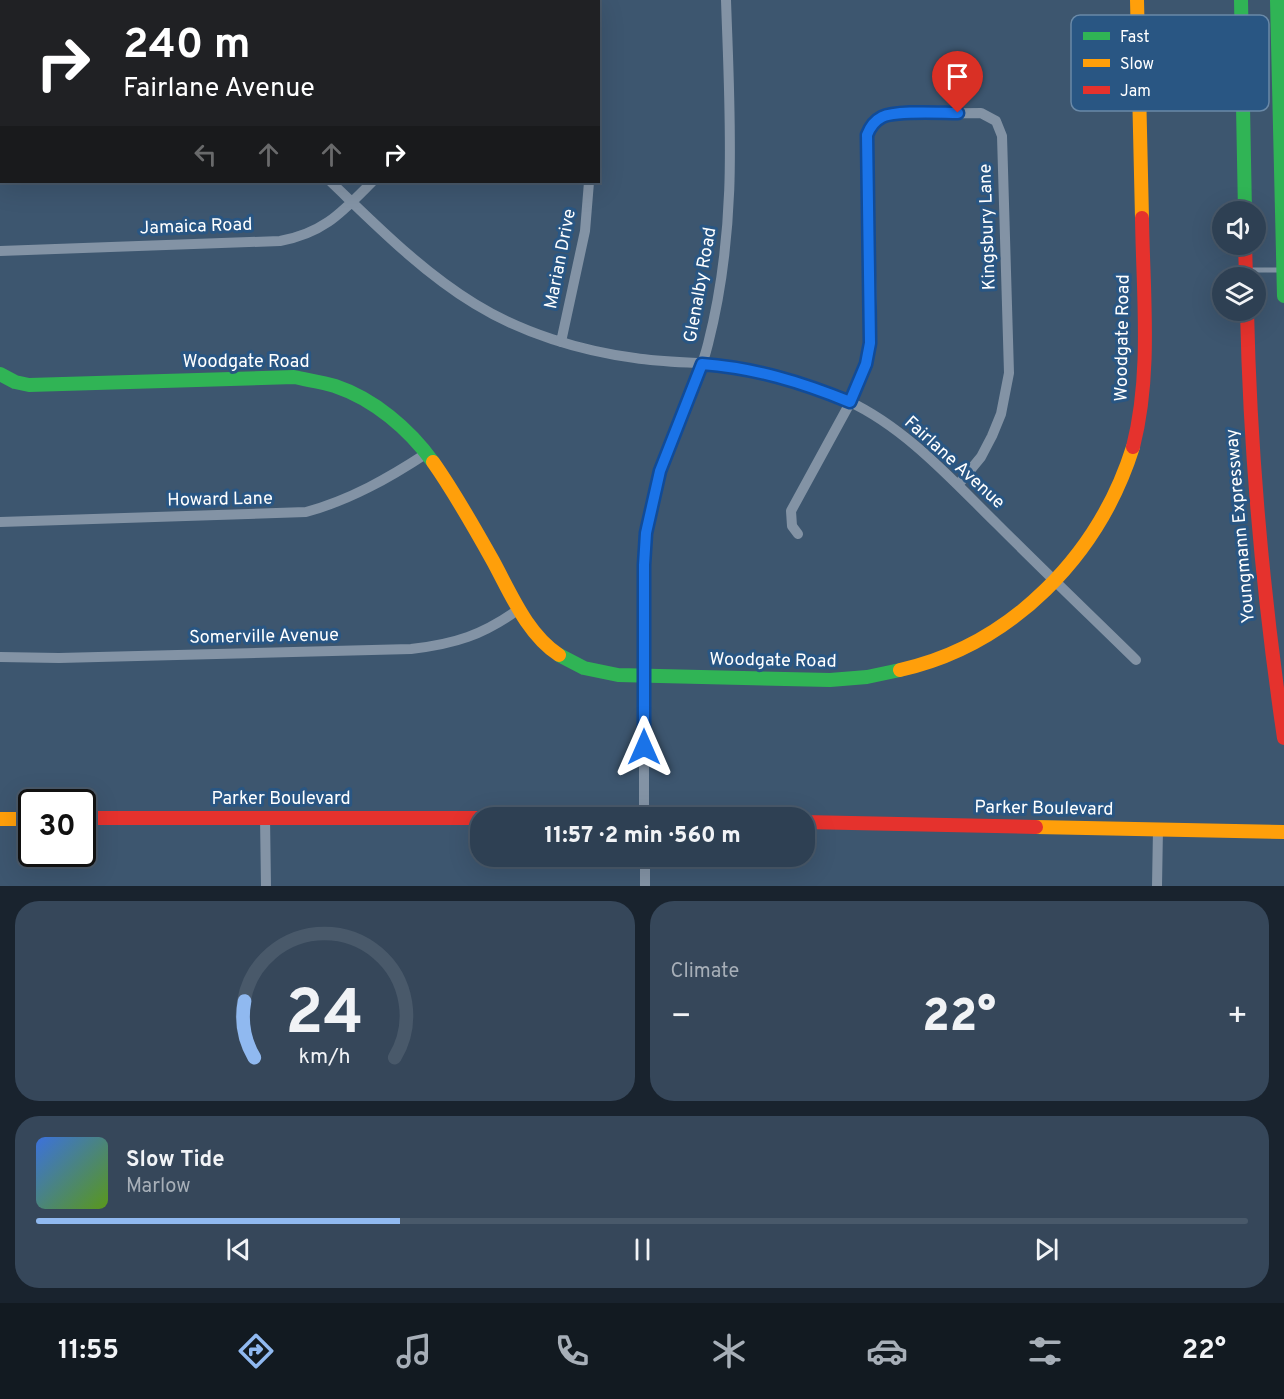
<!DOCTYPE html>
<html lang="en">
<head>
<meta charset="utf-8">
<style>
  body { margin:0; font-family:Overpass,sans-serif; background:#36475a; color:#f1f3f6; height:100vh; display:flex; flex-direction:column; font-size:22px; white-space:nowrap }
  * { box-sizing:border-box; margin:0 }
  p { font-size:20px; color:#a7afb8 }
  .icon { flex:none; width:33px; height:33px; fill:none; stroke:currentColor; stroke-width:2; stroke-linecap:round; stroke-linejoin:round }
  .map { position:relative; height:886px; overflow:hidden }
  .sheet { display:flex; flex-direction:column; gap:15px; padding:15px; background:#19232e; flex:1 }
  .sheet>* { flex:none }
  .guide { position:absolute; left:0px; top:0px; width:600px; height:183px; box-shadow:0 6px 24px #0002,0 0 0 2px #49596a; background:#202124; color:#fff; overflow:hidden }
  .buttons { position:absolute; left:1212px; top:201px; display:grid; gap:12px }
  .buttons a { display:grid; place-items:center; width:54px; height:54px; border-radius:50%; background:#2e4053; box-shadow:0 6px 24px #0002,0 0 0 2px #49596a; font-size:30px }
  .speed { position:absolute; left:18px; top:789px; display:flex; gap:12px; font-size:30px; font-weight:700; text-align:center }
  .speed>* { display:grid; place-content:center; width:78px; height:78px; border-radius:50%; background:#2e4053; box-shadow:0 6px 24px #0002,0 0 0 2px #49596a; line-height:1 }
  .speed .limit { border:3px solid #111; border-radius:9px; background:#fff; color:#111 }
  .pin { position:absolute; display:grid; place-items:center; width:51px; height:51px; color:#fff; margin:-62px -26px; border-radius:50% 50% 50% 0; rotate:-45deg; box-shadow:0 0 6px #0007 }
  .pin .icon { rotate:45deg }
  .me { position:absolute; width:66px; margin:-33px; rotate:0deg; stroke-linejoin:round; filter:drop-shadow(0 0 4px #0008) }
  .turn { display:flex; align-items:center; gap:21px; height:126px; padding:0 24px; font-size:27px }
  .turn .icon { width:78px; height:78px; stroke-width:2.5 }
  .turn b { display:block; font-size:42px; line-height:51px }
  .lanes { display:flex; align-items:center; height:57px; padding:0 24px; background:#0003; justify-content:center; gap:30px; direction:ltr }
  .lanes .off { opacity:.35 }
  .big { font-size:45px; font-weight:800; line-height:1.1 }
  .sheet .tile { flex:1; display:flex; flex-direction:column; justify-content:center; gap:9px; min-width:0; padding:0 21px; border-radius:24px; background:#36475a }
  .sheet .dial { align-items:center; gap:0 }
  .dial svg { height:156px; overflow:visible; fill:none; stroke:#49596a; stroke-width:7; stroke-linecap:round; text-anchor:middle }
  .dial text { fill:#f1f3f6; stroke:none }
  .song { display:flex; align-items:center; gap:18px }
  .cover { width:72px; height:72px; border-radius:9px; background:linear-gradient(135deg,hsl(220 70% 55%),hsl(90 70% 35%)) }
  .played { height:6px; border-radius:3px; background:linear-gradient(90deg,#90b9f0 30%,#49596a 30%) }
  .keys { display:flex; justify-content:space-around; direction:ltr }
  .heat { display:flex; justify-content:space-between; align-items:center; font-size:33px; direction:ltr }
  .sheet .tiles { flex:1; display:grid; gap:15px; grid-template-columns:1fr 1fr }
  .tile:last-child { grid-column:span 2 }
  .trip { position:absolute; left:470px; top:807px; width:345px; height:60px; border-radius:24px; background:#2e4053; box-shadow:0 6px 24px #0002,0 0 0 2px #49596a; font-weight:800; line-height:60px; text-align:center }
  .dock { display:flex; height:96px; justify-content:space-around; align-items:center; background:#121a21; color:#a7afb8 }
  .dock .icon { width:42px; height:42px }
  .dock .active { color:#90b9f0 }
  .dock b { font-size:27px; color:#f1f3f6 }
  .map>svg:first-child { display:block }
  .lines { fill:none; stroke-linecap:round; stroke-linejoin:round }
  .lane { stroke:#8393a5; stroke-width:5 }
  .street { stroke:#8393a5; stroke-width:10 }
  .fast { stroke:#30b455; stroke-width:14 }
  .slow { stroke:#ff9f0a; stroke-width:14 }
  .jam { stroke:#e5322d; stroke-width:14 }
  .route-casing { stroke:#114b97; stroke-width:15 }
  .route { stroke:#1a73e8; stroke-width:10 }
  .labels { text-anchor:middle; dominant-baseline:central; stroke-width:6; stroke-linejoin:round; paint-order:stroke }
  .street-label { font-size:18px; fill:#fff; stroke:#295683 }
  .key { fill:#295683; stroke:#6989a8; stroke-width:1.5 }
  .key-label { font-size:16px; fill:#fff }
</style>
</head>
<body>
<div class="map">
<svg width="1284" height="886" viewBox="0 0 1284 886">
  <rect width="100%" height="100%" fill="#3d566f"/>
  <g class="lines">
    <!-- lane -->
    <path class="lane" d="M1249,270H1279"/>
    <!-- street -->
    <path class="street" d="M141,0L143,2
      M585,0V2
      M206,2L207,0
      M0,113H2
      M331,182C376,225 421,271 475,304C522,333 581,351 635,358C667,363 700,362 732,366C772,371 811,385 848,401C906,428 952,480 997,524C1043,570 1090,615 1136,660
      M0,251L280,241C324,233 342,212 372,182
      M561,342L585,231L589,182
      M0,522L306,512C350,500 389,478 427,453
      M798,534L792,526L791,511L850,403L866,364L872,322L868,135L876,121L891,114L981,113L996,121L1002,136L1009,373L1001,414L992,436L981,457L958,485
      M0,657L59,658L411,649C455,644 483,635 519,609
      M265,817L266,886
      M644,818V565C646,533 650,502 660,471C674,428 697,388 708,344C738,227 730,119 726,0
      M645,856V886
      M1157,886L1158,829"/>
    <!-- fast -->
    <path class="fast" d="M1241,0L1245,212
      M1277,0L1284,296
      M0,374L15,382L29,385L294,377C307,380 322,382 335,386C374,399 409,429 433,462
      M559,655L584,668L618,675L830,680L867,677L900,670"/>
    <!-- slow -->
    <path class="slow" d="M1137,0L1142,218
      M433,462C455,493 474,527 493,561C511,594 527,634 559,655
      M900,670C1012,645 1099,555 1133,447
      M0,819H32
      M1036,827L1284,832"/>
    <!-- jam -->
    <path class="jam" d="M1245,244L1246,278
      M1247,310C1250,454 1263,596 1284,738
      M1133,447C1152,373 1143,294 1142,218
      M82,818H480
      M804,822L1036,827"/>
  </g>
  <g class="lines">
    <!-- route casing -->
    <g class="route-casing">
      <path id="route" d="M644,747V565L646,533L660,471L702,364C755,368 801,382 850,402L866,364L870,343L867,135C870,127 874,121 882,117C896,110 941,113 958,113"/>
    </g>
    <!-- route -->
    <use href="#route" class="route"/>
  </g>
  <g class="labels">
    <!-- street labels -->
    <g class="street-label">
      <text transform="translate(196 227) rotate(-2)">Jamaica Road</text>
      <text transform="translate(988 227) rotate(-92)">Kingsbury Lane</text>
      <text transform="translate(561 259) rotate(-79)">Marian Drive</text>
      <text transform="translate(701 285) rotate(-80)">Glenalby Road</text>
      <text transform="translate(1123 338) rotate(-89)">Woodgate Road</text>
      <text x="246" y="362">Woodgate Road</text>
      <text transform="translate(954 463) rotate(42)">Fairlane Avenue</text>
      <text transform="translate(220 500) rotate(-1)">Howard Lane</text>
      <text transform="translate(1241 526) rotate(-95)">Youngmann Expressway</text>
      <text transform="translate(264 637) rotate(-1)">Somerville Avenue</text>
      <text transform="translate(773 661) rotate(1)">Woodgate Road</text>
      <text x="281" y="799">Parker Boulevard</text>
      <text transform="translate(1044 809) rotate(1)">Parker Boulevard</text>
    </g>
  </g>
  <!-- legend -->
  <rect x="1071" y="15" width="198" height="96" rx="9" class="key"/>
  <rect x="1083" y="32" width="27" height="8" fill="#30b455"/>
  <rect x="1083" y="59" width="27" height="8" fill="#ff9f0a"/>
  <rect x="1083" y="86" width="27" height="8" fill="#e5322d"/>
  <g class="key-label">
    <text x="1120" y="42">Fast</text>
    <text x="1120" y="69">Slow</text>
    <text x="1120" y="96">Jam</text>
  </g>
</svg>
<div class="buttons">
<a><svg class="icon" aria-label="sound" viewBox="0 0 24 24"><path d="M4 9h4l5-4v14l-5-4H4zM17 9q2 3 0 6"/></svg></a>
<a><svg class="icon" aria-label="layers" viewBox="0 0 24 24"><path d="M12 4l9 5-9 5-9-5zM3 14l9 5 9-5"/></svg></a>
</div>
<div class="speed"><div class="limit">30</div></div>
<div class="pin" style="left:958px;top:113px;background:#d93025"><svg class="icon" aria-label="arrive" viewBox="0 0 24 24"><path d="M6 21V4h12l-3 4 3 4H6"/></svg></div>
<svg class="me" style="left:644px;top:747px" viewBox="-20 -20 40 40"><path d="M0-17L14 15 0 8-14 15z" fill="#1a73e8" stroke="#fff" stroke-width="4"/></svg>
<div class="trip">11:57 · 2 min · 560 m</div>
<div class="guide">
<div class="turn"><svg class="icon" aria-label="right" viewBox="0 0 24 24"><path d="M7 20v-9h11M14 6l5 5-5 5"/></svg><div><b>240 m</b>Fairlane Avenue</div></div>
<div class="lanes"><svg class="icon off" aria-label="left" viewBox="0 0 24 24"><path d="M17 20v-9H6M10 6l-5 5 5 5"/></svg><svg class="icon off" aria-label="ahead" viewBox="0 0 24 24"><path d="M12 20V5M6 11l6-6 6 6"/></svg><svg class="icon off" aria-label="ahead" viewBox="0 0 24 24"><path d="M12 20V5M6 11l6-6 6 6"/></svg><svg class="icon" aria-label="right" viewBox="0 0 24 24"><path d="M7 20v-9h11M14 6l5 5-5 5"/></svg></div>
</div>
</div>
<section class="sheet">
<div class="tiles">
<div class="tile dial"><svg viewBox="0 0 100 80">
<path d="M14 69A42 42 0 1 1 86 69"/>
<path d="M14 69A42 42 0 0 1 9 40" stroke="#90b9f0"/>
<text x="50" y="56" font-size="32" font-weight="700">24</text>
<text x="50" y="72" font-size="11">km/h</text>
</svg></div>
<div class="tile"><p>Climate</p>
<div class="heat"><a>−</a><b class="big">22°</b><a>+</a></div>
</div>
<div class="tile">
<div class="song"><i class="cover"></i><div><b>Slow Tide</b><p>Marlow</p></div></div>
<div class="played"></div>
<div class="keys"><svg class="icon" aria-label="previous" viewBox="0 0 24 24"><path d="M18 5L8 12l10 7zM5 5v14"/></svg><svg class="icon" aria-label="pause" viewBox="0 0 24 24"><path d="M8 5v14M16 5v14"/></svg><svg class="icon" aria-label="next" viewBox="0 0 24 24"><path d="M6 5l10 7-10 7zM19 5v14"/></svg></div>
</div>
</div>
</section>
<nav class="dock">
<b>11:55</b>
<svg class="icon active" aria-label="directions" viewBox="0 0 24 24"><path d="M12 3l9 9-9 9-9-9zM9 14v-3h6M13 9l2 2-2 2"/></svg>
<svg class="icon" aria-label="music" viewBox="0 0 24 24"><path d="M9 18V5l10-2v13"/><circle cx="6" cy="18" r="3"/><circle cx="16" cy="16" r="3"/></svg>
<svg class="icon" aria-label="phone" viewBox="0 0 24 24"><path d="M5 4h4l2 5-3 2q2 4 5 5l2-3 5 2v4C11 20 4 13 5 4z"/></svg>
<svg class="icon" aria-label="climate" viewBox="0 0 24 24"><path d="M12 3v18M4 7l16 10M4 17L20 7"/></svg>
<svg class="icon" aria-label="car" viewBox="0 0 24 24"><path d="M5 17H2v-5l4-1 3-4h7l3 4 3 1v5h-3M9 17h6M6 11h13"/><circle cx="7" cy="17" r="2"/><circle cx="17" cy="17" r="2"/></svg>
<svg class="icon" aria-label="filters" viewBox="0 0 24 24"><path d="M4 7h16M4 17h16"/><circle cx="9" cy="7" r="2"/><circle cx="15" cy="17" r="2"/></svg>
<b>22°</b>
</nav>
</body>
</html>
